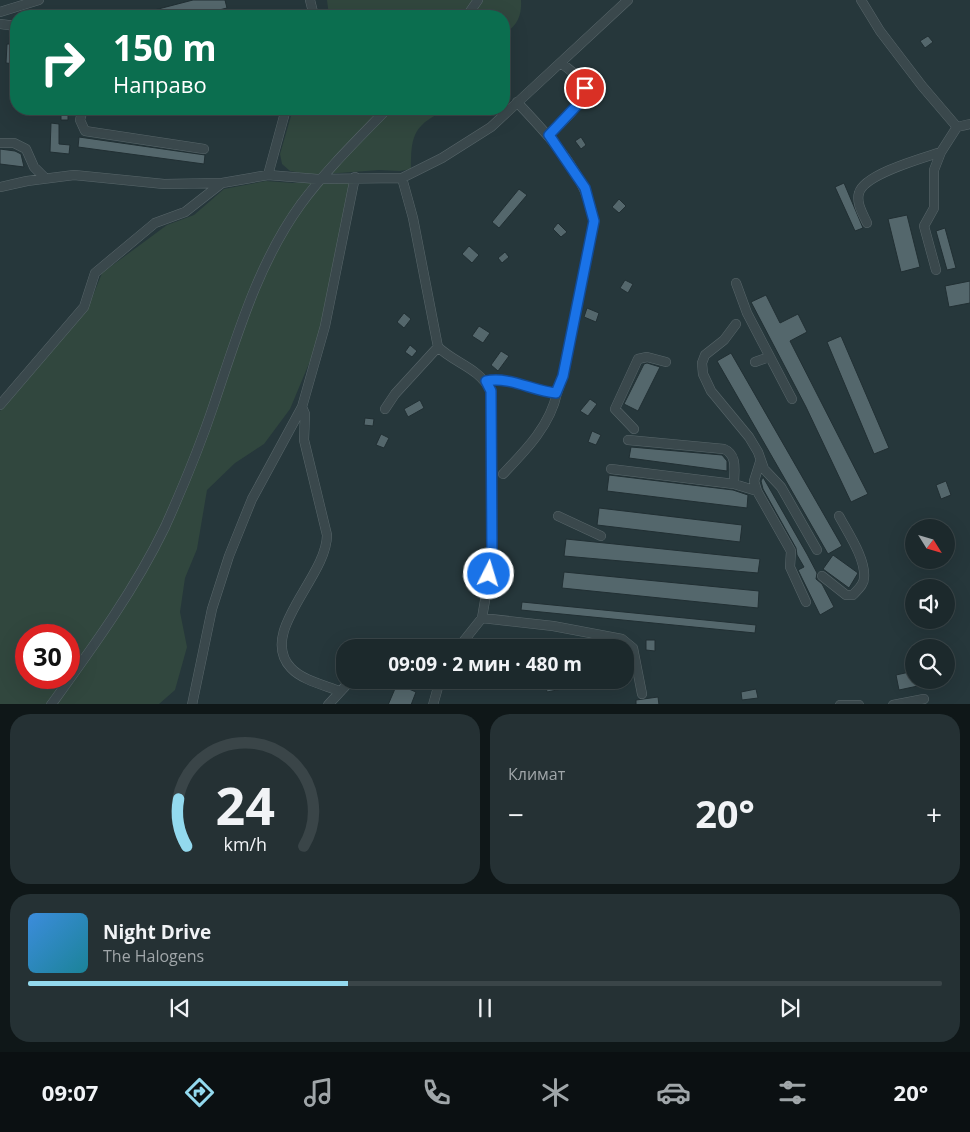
<!DOCTYPE html>
<html lang="ru">
<head>
<meta charset="utf-8">
<style>
  body { margin:0; font-family:"Open Sans",sans-serif; background:#253134; color:#f1f3f6; height:100vh; display:flex; flex-direction:column; font-size:19px; white-space:nowrap }
  * { box-sizing:border-box; margin:0 }
  p { font-size:16px; color:#a0a6a9 }
  .icon { flex:none; width:28px; height:28px; fill:none; stroke:currentColor; stroke-width:2; stroke-linecap:round; stroke-linejoin:round }
  .map { position:relative; height:704px; overflow:hidden }
  .sheet { display:flex; flex-direction:column; gap:10px; padding:10px; background:#0f1718; flex:1 }
  .sheet>* { flex:none }
  .hud { position:absolute; left:10px; top:10px; width:500px; height:105px; border-radius:20px; box-shadow:0 5px 20px #0002,0 0 0 1px #3a4548; background:#0b6e4f; color:#fff; overflow:hidden }
  .needle { width:32px; rotate:127deg }
  .tools { position:absolute; left:905px; top:519px; display:grid; gap:10px }
  .tools a { display:grid; place-items:center; width:50px; height:50px; border-radius:50%; background:#1c292c; box-shadow:0 5px 20px #0002,0 0 0 1px #3a4548; font-size:25px }
  .speed { position:absolute; left:15px; top:624px; display:flex; gap:10px; font-size:25px; font-weight:700; text-align:center }
  .speed>* { display:grid; place-content:center; width:65px; height:65px; border-radius:50%; background:#1c292c; box-shadow:0 5px 20px #0002,0 0 0 1px #3a4548; line-height:1 }
  .speed .limit { border:8px solid #d22; background:#fff; color:#111 }
  .pin { position:absolute; display:grid; place-items:center; width:42px; height:42px; color:#fff; margin:-21px; border:2px solid #fff; border-radius:50%; box-shadow:0 1px 5px #0007 }
  .me { position:absolute; width:55px; margin:-28px; rotate:5deg; stroke-linejoin:round; filter:drop-shadow(0 0 4px #0008) }
  .turn { display:flex; align-items:center; gap:18px; height:105px; padding:0 20px; font-size:22px }
  .turn .icon { width:65px; height:65px; stroke-width:2.5 }
  .turn b { display:block; font-size:35px; line-height:42px }
  .big { font-size:38px; font-weight:700; line-height:1.1 }
  .sheet .tile { flex:1; display:flex; flex-direction:column; justify-content:center; gap:8px; min-width:0; padding:0 18px; border-radius:20px; background:#253134 }
  .sheet .dial { align-items:center; gap:0 }
  .dial svg { height:130px; overflow:visible; fill:none; stroke:#3a4548; stroke-width:7; stroke-linecap:round; text-anchor:middle }
  .dial text { fill:#f1f3f6; stroke:none }
  .song { display:flex; align-items:center; gap:15px }
  .cover { width:60px; height:60px; border-radius:8px; background:linear-gradient(135deg,hsl(210 70% 55%),hsl(190 70% 35%)) }
  .played { height:5px; border-radius:2px; background:linear-gradient(90deg,#93d9ee 35%,#3a4548 35%) }
  .keys { display:flex; justify-content:space-around; direction:ltr }
  .heat { display:flex; justify-content:space-between; align-items:center; font-size:28px; direction:ltr }
  .sheet .tiles { flex:1; display:grid; gap:10px; grid-template-columns:1fr 1fr }
  .tile:last-child { grid-column:span 2 }
  .trip { position:absolute; left:336px; top:639px; width:298px; height:50px; border-radius:20px; background:#1c292c; box-shadow:0 5px 20px #0002,0 0 0 1px #3a4548; font-weight:700; line-height:50px; text-align:center }
  .dock { display:flex; height:80px; justify-content:space-around; align-items:center; background:#0b1012; color:#a0a6a9 }
  .dock .icon { width:35px; height:35px }
  .dock .current { color:#93d9ee }
  .dock b { font-size:22px; color:#f1f3f6 }
  .map>svg:first-child { display:block }
  .green { fill:#31473e; fill-rule:evenodd }
  .building { fill:#54676c; stroke:#212f33 }
  .lines { fill:none; stroke-linecap:round; stroke-linejoin:round }
  .minor-casing { stroke:#58666a; stroke-width:10 }
  .minor { stroke:#3a484c; stroke-width:9 }
  .route-casing { stroke:#114b97; stroke-width:12 }
  .route { stroke:#1a73e8; stroke-width:9 }
</style>
</head>
<body>
<div class="map">
<svg width="970" height="705" viewBox="0 0 970 705">
  <rect width="100%" height="100%" fill="#26373b"/>
  <!-- green -->
  <path class="green" d="M327,0H521C522,16 517,26 504,34V16H329Z
    M293,109H443L442,112C412,126 411,139 411,169L400,171L379,170L313,175L290,171L282,164L280,154Z
    M354,178L318,342L290,409L264,444L235,463L207,490L197,549L185,578L180,612L187,647L175,690L159,704L0,705V411L88,308L102,273L167,225L194,215L224,189L266,181L293,183ZM26,635H69V678H26Z"/>
  <!-- building -->
  <path class="building" d="M193,0H225L227,8L195,16H139V14Z
    M928,36L933,42L925,48L920,41Z
    M7,44H16V64L6,63Z
    M61,110H68V120H61Z
    M51,123L59,124V144L70,145L69,154L50,152Z
    M79,137L205,155L204,164L78,147Z
    M581,137L586,145L581,149L575,141Z
    M0,149L15,151L21,154L24,167L0,164Z
    M844,183L863,228L855,231L835,187Z
    M519,189L527,195L499,228L492,222Z
    M619,199L626,206L619,213L612,207Z
    M907,215L920,267L901,272L888,219Z
    M558,223L567,232L561,237L553,229Z
    M945,228L956,268L947,270L936,231Z
    M469,246L479,255L472,263L462,254Z
    M505,252L509,257L502,263L498,258Z
    M625,280L633,284L628,293L620,288Z
    M970,281V303L949,307L945,286Z
    M766,295L780,323L798,314L807,332L790,341L868,494L851,502L806,407L751,302Z
    M587,308L599,313L596,322L584,317Z
    M404,313L411,319L404,328L397,322Z
    M479,326L490,333L483,343L472,336Z
    M841,336L889,448L874,454L827,342Z
    M410,345L417,351L412,357L405,352Z
    M501,351L509,356L498,371L491,365Z
    M731,353L842,546L828,554L717,361Z
    M647,363L660,367L638,411L624,404L644,364Z
    M590,399L597,404L588,416L580,411Z
    M420,400L424,408L408,417L404,409Z
    M365,418L374,419L373,426L364,425Z
    M592,431L601,435L596,445L588,442Z
    M381,434L389,438L384,448L376,445Z
    M631,447L722,455L727,461V471L629,458Z
    M609,475L733,490L748,495L747,508L607,491Z
    M763,477L807,554L817,573L816,579L822,584L834,607L820,615L798,570L804,567L797,555L796,548L763,489L761,481Z
    M946,481L951,495L941,499L936,485Z
    M599,508L742,525L740,542L597,525Z
    M566,539L760,559L758,573L564,556Z
    M833,555L858,573L849,588L823,569Z
    M564,572L759,591L758,608L562,588Z
    M522,602L756,625L755,633L521,610Z
    M646,640H655V651L646,650Z
    M914,671V680H932V683L899,690L896,675Z
    M545,680H565L567,688L547,692Z
    M397,684L416,692L411,705H388Z
    M756,689L758,698L742,700L741,692Z
    M658,697L659,705H636V700Z"/>
  <g class="lines">
    <!-- minor casing -->
    <g class="minor-casing">
      <path id="minor" d="M310,0L314,16
        M861,0L880,31L922,86L957,127
        M0,12L39,0
        M467,16L478,0
        M0,24L16,26
        M83,109L80,120L85,131L204,149
        M549,135C558,126 590,98 584,85C580,76 568,69 561,63
        M0,143H14L26,149L34,167L45,178
        M268,175L286,109
        M402,178L442,158L491,127L628,0
        M0,187L27,181L74,175L164,184L222,183L268,175L317,179L402,178L413,218L438,347C456,364 478,367 491,391L492,559L482,618L458,648
        M867,223C863,214 856,203 859,193C864,174 923,158 941,152
        M936,270L924,226L934,208V170L941,152L957,127L970,124
        M736,283L747,313L792,399
        M736,324L724,340L705,355L702,363L703,374L711,391L749,437L758,452L764,469L781,487L817,550
        M755,362L769,357
        M485,381C509,376 533,391 557,393L563,376L594,221C585,171 550,138 517,102
        M0,405L84,307L95,273L155,223L185,212L222,183
        M302,407L305,414L304,440L327,535C327,577 257,632 291,668C302,680 324,685 339,691
        M385,409L395,394L438,347
        M634,429L615,409L638,359L647,357L666,362
        M760,462L754,481L757,491L791,551L790,567L806,602
        M611,469L734,484C734,471 738,455 724,449L628,440
        M503,474C525,451 550,426 557,393
        M734,484L757,491
        M558,516L601,536
        M822,576L846,595H853C857,590 864,585 864,578C866,559 848,533 839,516
        M482,618L553,626L622,639L633,648L642,694
        M51,705C93,647 134,591 165,527C183,487 200,446 214,404C237,336 258,263 301,204C326,170 358,139 387,109
        M192,705L212,609L229,556L252,499L302,407L325,326L355,177
        M328,705L351,680
        M433,705L440,680
        M840,705H859
        M893,705L924,699"/>
    </g>
    <!-- minor -->
    <use href="#minor" class="minor"/>
  </g>
  <g class="lines">
    <!-- route casing -->
    <g class="route-casing">
      <path id="route" d="M489,574L492,558L491,391L486,381C509,376 533,391 556,393L563,376L594,221L585,188L549,135L581,101L585,88"/>
    </g>
    <!-- route -->
    <use href="#route" class="route"/>
  </g>
</svg>
<div class="tools">
<a><svg class="needle" viewBox="-14 -14 28 28"><path d="M0-13l5 13h-10z" fill="#e53935"/><path d="M0 13l5-13h-10z" fill="#a0a6a9"/></svg></a>
<a><svg class="icon" aria-label="sound" viewBox="0 0 24 24"><path d="M4 9h4l5-4v14l-5-4H4zM17 9q2 3 0 6"/></svg></a>
<a><svg class="icon" aria-label="search" viewBox="0 0 24 24"><circle cx="10" cy="10" r="6"/><path d="M15 15l6 6"/></svg></a>
</div>
<div class="speed"><div class="limit">30</div></div>
<div class="pin" style="left:585px;top:88px;background:#d93025"><svg class="icon" aria-label="arrive" viewBox="0 0 24 24"><path d="M6 21V4h12l-3 4 3 4H6"/></svg></div>
<svg class="me" style="left:489px;top:574px" viewBox="-20 -20 40 40"><circle r="17" fill="#1a73e8" stroke="#fff" stroke-width="3"/><path d="M0-11L8 9 0 5-8 9z" fill="#fff"/></svg>
<div class="trip">09:09 · 2 мин · 480 m</div>
<div class="hud">
<div class="turn"><svg class="icon" aria-label="right" viewBox="0 0 24 24"><path d="M7 20v-9h11M14 6l5 5-5 5"/></svg><div><b>150 m</b>Направо</div></div>
</div>
</div>
<section class="sheet">
<div class="tiles">
<div class="tile dial"><svg viewBox="0 0 100 80">
<path d="M14 69A42 42 0 1 1 86 69"/>
<path d="M14 69A42 42 0 0 1 9 40" stroke="#93d9ee"/>
<text x="50" y="56" font-size="32" font-weight="700">24</text>
<text x="50" y="72" font-size="11">km/h</text>
</svg></div>
<div class="tile"><p>Климат</p>
<div class="heat"><a>−</a><b class="big">20°</b><a>+</a></div>
</div>
<div class="tile">
<div class="song"><i class="cover"></i><div><b>Night Drive</b><p>The Halogens</p></div></div>
<div class="played"></div>
<div class="keys"><svg class="icon" aria-label="previous" viewBox="0 0 24 24"><path d="M18 5L8 12l10 7zM5 5v14"/></svg><svg class="icon" aria-label="pause" viewBox="0 0 24 24"><path d="M8 5v14M16 5v14"/></svg><svg class="icon" aria-label="next" viewBox="0 0 24 24"><path d="M6 5l10 7-10 7zM19 5v14"/></svg></div>
</div>
</div>
</section>
<nav class="dock">
<b>09:07</b>
<svg class="icon current" aria-label="directions" viewBox="0 0 24 24"><path d="M12 3l9 9-9 9-9-9zM9 14v-3h6M13 9l2 2-2 2"/></svg>
<svg class="icon" aria-label="music" viewBox="0 0 24 24"><path d="M9 18V5l10-2v13"/><circle cx="6" cy="18" r="3"/><circle cx="16" cy="16" r="3"/></svg>
<svg class="icon" aria-label="phone" viewBox="0 0 24 24"><path d="M5 4h4l2 5-3 2q2 4 5 5l2-3 5 2v4C11 20 4 13 5 4z"/></svg>
<svg class="icon" aria-label="climate" viewBox="0 0 24 24"><path d="M12 3v18M4 7l16 10M4 17L20 7"/></svg>
<svg class="icon" aria-label="car" viewBox="0 0 24 24"><path d="M5 17H2v-5l4-1 3-4h7l3 4 3 1v5h-3M9 17h6M6 11h13"/><circle cx="7" cy="17" r="2"/><circle cx="17" cy="17" r="2"/></svg>
<svg class="icon" aria-label="filters" viewBox="0 0 24 24"><path d="M4 7h16M4 17h16"/><circle cx="9" cy="7" r="2"/><circle cx="15" cy="17" r="2"/></svg>
<b>20°</b>
</nav>
</body>
</html>
